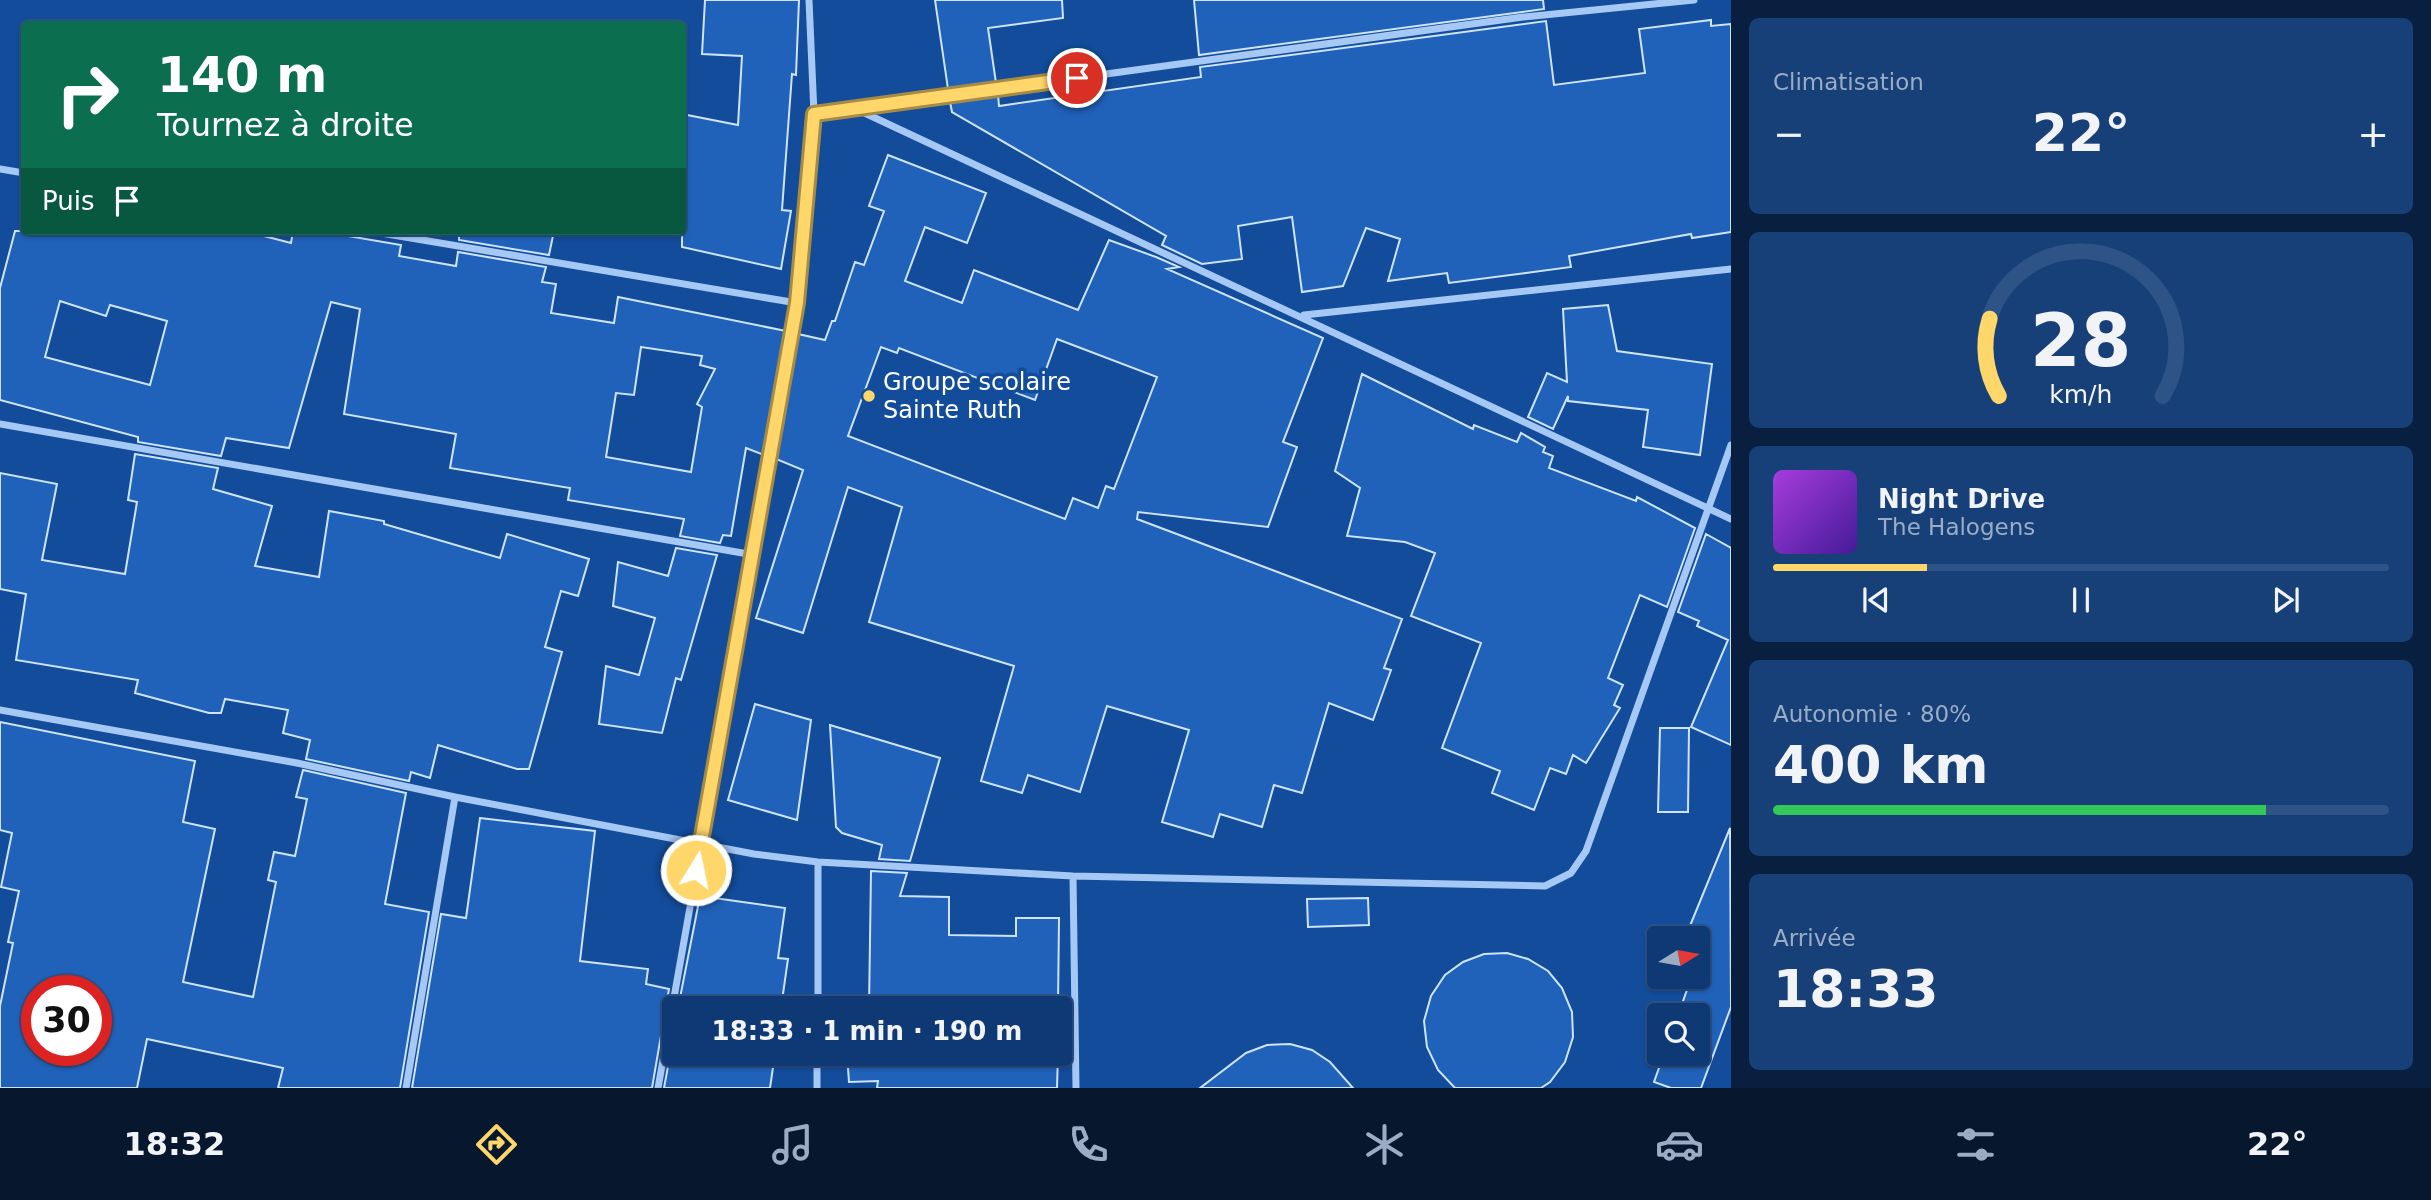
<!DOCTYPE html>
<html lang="fr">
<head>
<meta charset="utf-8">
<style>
  body { margin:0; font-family:"DejaVu Sans",sans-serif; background:#174079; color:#f1f3f6; height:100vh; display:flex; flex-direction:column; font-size:26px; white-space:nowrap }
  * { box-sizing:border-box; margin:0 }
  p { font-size:23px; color:#9bacc5 }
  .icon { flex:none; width:38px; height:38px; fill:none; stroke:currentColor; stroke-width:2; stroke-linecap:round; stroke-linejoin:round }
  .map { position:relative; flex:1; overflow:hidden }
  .details { display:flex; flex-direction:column; gap:18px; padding:18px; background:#081f40; width:700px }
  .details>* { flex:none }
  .hud { position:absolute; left:21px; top:21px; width:665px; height:214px; border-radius:7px; box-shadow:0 2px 5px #0004,0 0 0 2px #2e5386; background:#0b6e4f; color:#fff; overflow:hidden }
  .needle { width:46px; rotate:79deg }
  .controls { position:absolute; left:1647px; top:926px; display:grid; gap:14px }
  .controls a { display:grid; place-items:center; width:63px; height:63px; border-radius:7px; background:#0e3974; box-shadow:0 2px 5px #0004,0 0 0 2px #2e5386; font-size:35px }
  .speed { position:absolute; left:21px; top:975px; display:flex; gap:14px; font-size:35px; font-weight:700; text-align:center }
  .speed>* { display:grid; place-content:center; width:91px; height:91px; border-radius:50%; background:#0e3974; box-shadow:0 2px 5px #0004,0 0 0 2px #2e5386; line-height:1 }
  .speed .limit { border:10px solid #d22; background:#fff; color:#111 }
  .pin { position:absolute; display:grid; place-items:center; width:60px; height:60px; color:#fff; margin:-30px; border:4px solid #fff; border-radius:50%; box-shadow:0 2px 7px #0007 }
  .me { position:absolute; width:77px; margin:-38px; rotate:10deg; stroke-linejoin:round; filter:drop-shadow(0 0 5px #0008) }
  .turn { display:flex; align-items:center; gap:24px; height:147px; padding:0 21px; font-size:32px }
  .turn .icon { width:91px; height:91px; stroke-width:2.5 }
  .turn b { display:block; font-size:49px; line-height:60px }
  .then { display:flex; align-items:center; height:66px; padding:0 21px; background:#0003; gap:14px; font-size:26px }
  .big { font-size:52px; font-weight:800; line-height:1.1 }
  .details .card { flex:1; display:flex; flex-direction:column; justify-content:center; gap:10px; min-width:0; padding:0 24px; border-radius:10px; background:#174079 }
  .details .dial { align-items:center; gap:0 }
  .dial svg { height:182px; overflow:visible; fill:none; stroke:#2e5386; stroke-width:7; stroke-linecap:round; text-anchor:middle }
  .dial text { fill:#f1f3f6; stroke:none }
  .song { display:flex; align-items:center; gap:21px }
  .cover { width:84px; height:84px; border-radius:10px; background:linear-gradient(135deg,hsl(280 70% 55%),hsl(260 70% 35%)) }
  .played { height:7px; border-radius:4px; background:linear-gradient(90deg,#ffd669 25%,#2e5386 25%) }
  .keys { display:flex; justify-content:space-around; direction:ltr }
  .heat { display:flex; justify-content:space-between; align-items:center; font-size:38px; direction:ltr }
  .charge { height:10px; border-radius:5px; background:linear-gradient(90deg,#34c759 80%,#2e5386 0) }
  .trip { position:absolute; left:662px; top:996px; width:410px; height:70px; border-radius:7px; background:#0e3974; box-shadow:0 2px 5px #0004,0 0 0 2px #2e5386; font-weight:800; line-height:70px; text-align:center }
  .menu { display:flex; height:112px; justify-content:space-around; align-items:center; background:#06172e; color:#9bacc5 }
  .menu .icon { width:49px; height:49px }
  .menu .selected { color:#ffd669 }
  .menu b { font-size:32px; color:#f1f3f6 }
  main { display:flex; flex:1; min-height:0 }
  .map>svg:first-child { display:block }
  .building { fill:#2062ba; stroke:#cee3fe; stroke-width:2; fill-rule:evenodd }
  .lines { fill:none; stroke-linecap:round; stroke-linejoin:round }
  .minor { stroke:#a6c8f4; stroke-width:7 }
  .route-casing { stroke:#a68b44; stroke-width:18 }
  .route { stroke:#ffd669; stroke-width:12 }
  .poi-dot { fill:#ffd669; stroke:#124c9b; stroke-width:2.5 }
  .labels { text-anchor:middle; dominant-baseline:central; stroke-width:7; stroke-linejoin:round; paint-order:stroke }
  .poi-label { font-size:24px; fill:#fff; stroke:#124c9b; text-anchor:start }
</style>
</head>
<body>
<main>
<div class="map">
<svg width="1731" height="1088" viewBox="0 0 1731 1088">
  <rect width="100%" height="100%" fill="#124c9b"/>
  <!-- building -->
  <path class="building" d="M705,0H799L796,75L792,74L782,210L791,211L781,269L682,247V114L738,125L742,56L702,54Z
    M935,0H1062L1063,18L988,28L996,83L948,89Z
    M1194,0H1543L1544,9L1199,55Z
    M1711,20V26L1731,24V232L1692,238L1691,234L1569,256L1571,267L1449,283L1447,273L1388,281L1400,239L1366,228L1343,286L1302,292L1292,217L1238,226L1242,259L1202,264L1162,245L1166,236L952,112L950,102L998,95L999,106L1201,77L1200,67L1546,21L1554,85L1645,73L1639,29Z
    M888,155L986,193L967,243L925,227L905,281L962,303L974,270L1078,310L1109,240L1156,257L1179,267L1167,269L1323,338L1283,442L1297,447L1268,527L1138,512L1137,519L1402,619L1384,668L1391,670L1373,720L1329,703L1302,793L1274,785L1262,827L1220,814L1213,837L1162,822L1189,730L1107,706L1080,792L1028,775L1022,793L981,781L1014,666L869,622L902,507L848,487L803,633L756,618L803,470L776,459L798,334L825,340L832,321H835L855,262L864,265L884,211L869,206ZM1057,339L1157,377L1114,489L1106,486L1098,508L1073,498L1065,519L848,436L881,347L897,353L899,348L1035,400Z
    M15,231H245L291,243L293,231H319L401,245L399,256L456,266L458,252L546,267L542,282L556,284L551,313L614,323L618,297L786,331L764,455L746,448L731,536L723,535L720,543L680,536L684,519L568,500L570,488L450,468L456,434L344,414L360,309L331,302L289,448L226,438L221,456L138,442V437L0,400V288ZM60,301L106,316L110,305L167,321L150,385L45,357ZM641,347L702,356L700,365L715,369L697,404L702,407L691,472L606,457L616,393L634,395Z
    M459,231H554L549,255L459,240Z
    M1608,305L1617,351L1712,364L1700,455L1643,447L1648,410L1568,401V396L1553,429L1528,417L1547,373L1567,382L1563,309Z
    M1362,374L1473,429L1474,425L1517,442L1521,433L1545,447L1543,452L1553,456L1549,468L1636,501L1637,497L1695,528L1667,607L1640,595L1608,678L1623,685L1614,705L1620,708L1586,763L1573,755L1566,774L1550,768L1534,810L1492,793L1500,771L1442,748L1481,643L1411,616L1435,553L1405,542L1347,536L1360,488L1335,471Z
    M135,454L218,468L213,489L272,506L255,566L319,577L329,511L384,521V524L500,558L507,534L589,559L578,596L561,591L545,647L562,652L529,769H517L438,745L430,778L411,772L409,781L306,759L310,740L283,733L288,710L225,699L221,713H209L135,693L138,680L16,660L26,594L0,589V473L57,484L42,560L125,574L137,502L128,500Z
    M1706,534L1731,548V745L1691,727L1728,640L1697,626L1699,621L1678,612Z
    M676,548L717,555L681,680L676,678L662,733L599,724L606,666L639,675L655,618L613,606L618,562L668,576Z
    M755,704L811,720L797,820L728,800Z
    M0,722L195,761L183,822L215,829L183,982L253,997L276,882L268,880L274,852L295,856L307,799L296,797L303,770L406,793L385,904L429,912L400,1088H278L283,1068L147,1039L137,1088H0V1006L13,943L8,942L19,891L1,887L12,833L0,830ZM37,990H96V1050H37Z
    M830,725L940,758L910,861L879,859L882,845L842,833L836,827Z
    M1660,728H1689L1688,812H1658Z
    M480,818L595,831L580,961L648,969L646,984L669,989L652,1088H412L441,914L466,918Z
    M1730,828L1731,1007L1701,1088H1671L1654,1082L1664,1054H1698V1015H1678L1692,976H1698V962L1706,938H1685Z
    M871,871L907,873L900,896L949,897V935L1016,936V918H1059L1058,1008H869Z
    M700,896L785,908L778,958L788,959L781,1008H678Z
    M1368,898L1369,925L1308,927L1307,899Z
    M1507,953L1528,959L1548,971L1562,988L1572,1012L1573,1037L1565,1062L1550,1082L1541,1088H1455L1438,1070L1427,1047L1424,1021L1431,996L1445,975L1463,962L1484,954Z
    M674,1034V1054H775L770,1088H664Z
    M1290,1044L1312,1050L1330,1062L1353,1088H1200L1246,1053L1267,1045Z
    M847,1054H1058L1057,1088H877L878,1081L849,1082Z"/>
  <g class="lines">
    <!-- minor -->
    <path class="minor" d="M856,109L1731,519
      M814,114L1523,17L1694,0
      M0,169L24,173
      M369,231L797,303
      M1304,315L1731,269
      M0,424L754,555
      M0,710L297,763L455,797L754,854L818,862L1073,876L1545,886L1571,873L1586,851L1731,445
      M1073,876L1076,1088
      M818,1008V862
      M406,1088L455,797
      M658,1088L797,303L814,114L809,0
      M817,1088V1054"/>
  </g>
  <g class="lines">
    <!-- route casing -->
    <g class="route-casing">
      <path id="route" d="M696,870L797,303L814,114L1077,78"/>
    </g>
    <!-- route -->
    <use href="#route" class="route"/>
  </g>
  <!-- markers -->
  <circle class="poi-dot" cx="869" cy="396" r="7"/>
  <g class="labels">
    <!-- poi labels -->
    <g class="poi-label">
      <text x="883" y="382">Groupe scolaire<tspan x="883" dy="28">Sainte Ruth</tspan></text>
    </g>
  </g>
</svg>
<div class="controls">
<a><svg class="needle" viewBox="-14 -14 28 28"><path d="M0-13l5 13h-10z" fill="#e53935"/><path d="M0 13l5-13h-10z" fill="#9bacc5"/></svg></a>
<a><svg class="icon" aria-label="search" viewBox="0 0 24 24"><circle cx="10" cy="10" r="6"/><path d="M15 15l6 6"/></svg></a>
</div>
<div class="speed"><div class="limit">30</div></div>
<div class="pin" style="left:1077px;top:78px;background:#d93025"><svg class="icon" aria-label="arrive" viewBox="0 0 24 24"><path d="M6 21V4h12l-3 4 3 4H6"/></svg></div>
<svg class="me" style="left:696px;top:870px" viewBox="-20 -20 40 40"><circle r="17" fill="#ffd669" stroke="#fff" stroke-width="3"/><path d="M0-11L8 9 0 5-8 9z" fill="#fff"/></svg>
<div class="trip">18:33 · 1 min · 190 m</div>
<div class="hud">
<div class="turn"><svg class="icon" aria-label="right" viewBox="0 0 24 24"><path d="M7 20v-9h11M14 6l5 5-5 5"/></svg><div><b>140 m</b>Tournez à droite</div></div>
<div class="then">Puis<svg class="icon" aria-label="arrive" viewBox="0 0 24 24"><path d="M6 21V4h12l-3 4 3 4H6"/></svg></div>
</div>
</div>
<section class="details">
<div class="card"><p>Climatisation</p>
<div class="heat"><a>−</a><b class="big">22°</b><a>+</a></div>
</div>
<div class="card dial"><svg viewBox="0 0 100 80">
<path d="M14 69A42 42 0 1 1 86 69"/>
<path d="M14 69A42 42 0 0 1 10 35" stroke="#ffd669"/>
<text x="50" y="56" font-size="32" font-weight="700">28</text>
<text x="50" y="72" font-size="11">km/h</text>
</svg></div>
<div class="card">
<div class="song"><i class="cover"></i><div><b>Night Drive</b><p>The Halogens</p></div></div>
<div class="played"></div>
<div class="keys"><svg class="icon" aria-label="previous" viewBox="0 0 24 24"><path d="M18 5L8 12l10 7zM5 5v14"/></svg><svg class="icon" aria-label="pause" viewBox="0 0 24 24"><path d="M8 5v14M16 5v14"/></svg><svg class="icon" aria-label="next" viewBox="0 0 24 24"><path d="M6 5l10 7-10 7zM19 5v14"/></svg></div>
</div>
<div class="card"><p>Autonomie · 80%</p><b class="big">400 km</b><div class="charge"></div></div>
<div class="card"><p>Arrivée</p><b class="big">18:33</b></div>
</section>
</main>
<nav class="menu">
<b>18:32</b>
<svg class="icon selected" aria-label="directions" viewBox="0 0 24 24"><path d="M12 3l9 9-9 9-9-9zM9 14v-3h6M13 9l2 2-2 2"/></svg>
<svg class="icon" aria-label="music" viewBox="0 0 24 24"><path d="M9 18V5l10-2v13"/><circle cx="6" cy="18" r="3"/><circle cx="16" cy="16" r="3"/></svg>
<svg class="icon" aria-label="phone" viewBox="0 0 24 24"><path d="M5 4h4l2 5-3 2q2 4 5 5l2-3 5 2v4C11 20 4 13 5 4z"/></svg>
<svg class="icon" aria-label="climate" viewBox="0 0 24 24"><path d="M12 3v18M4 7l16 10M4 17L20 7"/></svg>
<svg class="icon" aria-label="car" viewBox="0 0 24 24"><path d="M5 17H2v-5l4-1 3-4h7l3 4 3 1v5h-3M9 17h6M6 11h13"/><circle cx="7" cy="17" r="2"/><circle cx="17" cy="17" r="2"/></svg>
<svg class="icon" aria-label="filters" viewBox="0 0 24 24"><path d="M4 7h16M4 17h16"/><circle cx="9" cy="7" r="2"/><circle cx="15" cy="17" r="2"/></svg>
<b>22°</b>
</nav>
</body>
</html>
